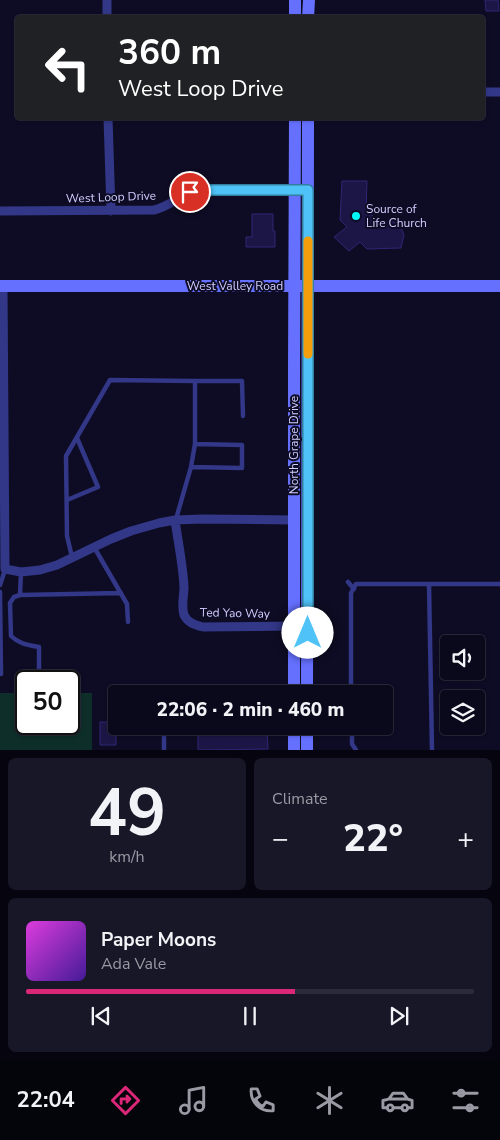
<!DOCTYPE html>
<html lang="en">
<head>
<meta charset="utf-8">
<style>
  body { margin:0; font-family:"Nunito Sans",sans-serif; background:#181728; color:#f1f3f6; height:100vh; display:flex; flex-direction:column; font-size:19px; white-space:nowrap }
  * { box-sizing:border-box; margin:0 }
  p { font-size:16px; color:#999aa3 }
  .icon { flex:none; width:28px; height:28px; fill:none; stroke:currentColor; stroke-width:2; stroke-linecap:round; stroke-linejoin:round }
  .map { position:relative; height:750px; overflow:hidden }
  .side { display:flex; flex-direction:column; gap:8px; padding:8px; background:#06050f; flex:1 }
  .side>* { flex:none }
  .guide { position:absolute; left:15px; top:15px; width:470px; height:105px; border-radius:5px; box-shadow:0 1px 4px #0004,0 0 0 1px #2a2a3a; background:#202124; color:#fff; overflow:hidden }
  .fabs { position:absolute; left:440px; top:635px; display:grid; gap:10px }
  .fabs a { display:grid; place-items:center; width:45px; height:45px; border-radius:5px; background:#0a091b; box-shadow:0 1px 4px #0004,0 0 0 1px #2a2a3a; font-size:25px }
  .speed { position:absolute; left:15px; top:670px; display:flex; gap:10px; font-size:25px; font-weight:700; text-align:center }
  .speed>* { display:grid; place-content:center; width:65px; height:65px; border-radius:50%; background:#0a091b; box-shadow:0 1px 4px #0004,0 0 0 1px #2a2a3a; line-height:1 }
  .speed .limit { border:2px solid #111; border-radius:8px; background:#fff; color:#111 }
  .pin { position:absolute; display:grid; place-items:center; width:42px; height:42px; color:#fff; margin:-21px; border:2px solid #fff; border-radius:50%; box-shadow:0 1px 5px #0007 }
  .me { position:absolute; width:55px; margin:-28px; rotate:0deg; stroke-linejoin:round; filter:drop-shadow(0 0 4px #0008) }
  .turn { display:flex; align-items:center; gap:18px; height:105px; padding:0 20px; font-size:22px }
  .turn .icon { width:65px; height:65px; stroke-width:2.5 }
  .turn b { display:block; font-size:35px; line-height:42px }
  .big { font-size:38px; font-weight:800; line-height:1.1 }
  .side .tile { flex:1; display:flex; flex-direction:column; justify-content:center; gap:8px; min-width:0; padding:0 18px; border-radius:8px; background:#181728 }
  .side .dial { align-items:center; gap:0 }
  .dial b { font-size:65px; line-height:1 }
  .song { display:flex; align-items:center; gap:15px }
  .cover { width:60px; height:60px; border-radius:8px; background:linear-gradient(135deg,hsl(300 70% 55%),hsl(260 70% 35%)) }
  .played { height:5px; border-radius:2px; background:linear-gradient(90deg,#db2777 60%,#2a2a3a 60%) }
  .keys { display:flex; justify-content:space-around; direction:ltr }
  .heat { display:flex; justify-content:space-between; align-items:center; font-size:28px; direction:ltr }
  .side .tiles { flex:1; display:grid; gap:8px; grid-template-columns:1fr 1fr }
  .tile:last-child { grid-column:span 2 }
  .trip { position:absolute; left:108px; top:685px; width:285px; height:50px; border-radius:5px; background:#0a091b; box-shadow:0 1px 4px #0004,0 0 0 1px #2a2a3a; font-weight:800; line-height:50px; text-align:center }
  .menu { display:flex; height:80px; justify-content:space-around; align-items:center; background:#04040b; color:#999aa3 }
  .menu .icon { width:35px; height:35px }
  .menu .on { color:#db2777 }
  .menu b { font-size:22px; color:#f1f3f6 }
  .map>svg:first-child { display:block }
  .green { fill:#0e2e2a }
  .building { fill:#1b1646; stroke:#2e2675 }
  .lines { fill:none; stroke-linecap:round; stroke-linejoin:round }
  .service { stroke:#323787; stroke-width:4.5 }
  .minor { stroke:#323787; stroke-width:9 }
  .secondary { stroke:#6570ff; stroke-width:12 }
  .route-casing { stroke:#337fa1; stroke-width:12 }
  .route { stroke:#4fc3f7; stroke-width:9 }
  .slow { stroke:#f59e0b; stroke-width:9 }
  .poi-dot { fill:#00f8f9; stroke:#0e0c24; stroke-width:2 }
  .labels { text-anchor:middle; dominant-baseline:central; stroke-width:4; stroke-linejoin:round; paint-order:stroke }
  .street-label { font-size:12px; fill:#cfceff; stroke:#0e0c24 }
  .poi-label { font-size:12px; fill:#cfceff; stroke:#0e0c24; text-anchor:start }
</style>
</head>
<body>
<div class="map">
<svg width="500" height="750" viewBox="0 0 500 750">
  <rect width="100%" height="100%" fill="#0e0c24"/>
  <!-- green -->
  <path class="green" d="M0,693H26V724H69V693H92V750H0Z"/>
  <!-- building -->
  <path class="building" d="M485,0H498L499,11H486Z
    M342,181H367L366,211L374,217V222H399L404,235L401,248L367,249L360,242L349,251L334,237L347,227L340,220Z
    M252,214H273V231H275V247H246V237H252Z
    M100,722H116V745H100Z
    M198,726H267L268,749L198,750Z"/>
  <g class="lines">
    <!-- service -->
    <path class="service" d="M195,381H242L243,416
      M191,467L242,468V445L195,444
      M67,500L98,487L77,438
      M94,547L127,604L128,622
      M72,557L67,536L66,456L110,380L195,381V444L191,467L176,519
      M21,572L20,595L121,593
      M348,582L354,589
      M429,584L432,750
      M0,585L5,570
      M0,592L1,674
      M20,595L14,597L10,603L11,636C19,644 28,645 39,647V673
      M308,688H351
      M165,694H215
      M351,694V593L356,584H500
      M352,726V744L356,750
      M164,750V726"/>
    <!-- minor -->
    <path class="minor" d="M107,18V0
      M482,92H500
      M108,118L111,211
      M0,211L154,210C171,206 182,193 200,190H300
      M3,286L5,569L21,572L40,570L57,565L111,539L131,531L159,523L175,520L203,519L294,520
      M175,520C178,542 183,565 184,587C184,596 181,606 184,615C188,623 195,625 203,627L294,626"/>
    <!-- secondary -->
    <path class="secondary" d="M295,18V0
      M308,18L309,0
      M0,286H500
      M294,694V371L295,118
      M307,694L308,118
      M294,726V750
      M307,750V726"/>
  </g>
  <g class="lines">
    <!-- route casing -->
    <g class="route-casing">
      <path id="route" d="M190,192L200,190H308V633"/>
    </g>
    <!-- route -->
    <use href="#route" class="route"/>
    <!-- slow -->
    <path class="slow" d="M308,354V241"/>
  </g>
  <!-- markers -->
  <circle class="poi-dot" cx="356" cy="216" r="5"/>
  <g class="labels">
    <!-- street labels -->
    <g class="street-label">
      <text transform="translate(111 197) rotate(-2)">West Loop Drive</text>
      <text x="235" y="286">West Valley Road</text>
      <text transform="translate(294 445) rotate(-90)">North Grape Drive</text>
      <text transform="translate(235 613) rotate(1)">Ted Yao Way</text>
    </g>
    <!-- poi labels -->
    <g class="poi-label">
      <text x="366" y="209">Source of<tspan x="366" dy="14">Life Church</tspan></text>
    </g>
  </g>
</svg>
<div class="fabs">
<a><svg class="icon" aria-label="sound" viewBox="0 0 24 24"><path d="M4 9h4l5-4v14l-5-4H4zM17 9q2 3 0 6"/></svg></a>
<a><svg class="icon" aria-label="layers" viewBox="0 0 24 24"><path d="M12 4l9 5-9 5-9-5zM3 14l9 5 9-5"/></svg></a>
</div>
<div class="speed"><div class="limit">50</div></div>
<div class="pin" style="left:190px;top:192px;background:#d93025"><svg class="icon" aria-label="arrive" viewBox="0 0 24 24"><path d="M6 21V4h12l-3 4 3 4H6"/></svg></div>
<svg class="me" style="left:308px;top:633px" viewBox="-20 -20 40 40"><circle r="19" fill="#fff"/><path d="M0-13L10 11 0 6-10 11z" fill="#4fc3f7"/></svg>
<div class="trip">22:06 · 2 min · 460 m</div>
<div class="guide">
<div class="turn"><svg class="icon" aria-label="left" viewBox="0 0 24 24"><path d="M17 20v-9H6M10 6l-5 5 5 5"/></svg><div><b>360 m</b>West Loop Drive</div></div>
</div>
</div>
<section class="side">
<div class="tiles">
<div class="tile dial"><b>49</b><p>km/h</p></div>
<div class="tile"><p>Climate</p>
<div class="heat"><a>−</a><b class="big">22°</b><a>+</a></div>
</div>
<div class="tile">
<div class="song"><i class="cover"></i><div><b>Paper Moons</b><p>Ada Vale</p></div></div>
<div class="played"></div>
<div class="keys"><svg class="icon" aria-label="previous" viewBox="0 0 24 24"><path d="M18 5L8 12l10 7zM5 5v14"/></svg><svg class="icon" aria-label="pause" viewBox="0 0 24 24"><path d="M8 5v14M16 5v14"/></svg><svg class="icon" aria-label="next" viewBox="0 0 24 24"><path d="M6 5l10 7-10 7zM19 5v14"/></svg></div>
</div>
</div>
</section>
<nav class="menu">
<b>22:04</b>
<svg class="icon on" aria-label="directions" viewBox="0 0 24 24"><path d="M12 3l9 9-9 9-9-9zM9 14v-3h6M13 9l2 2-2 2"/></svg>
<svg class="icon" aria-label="music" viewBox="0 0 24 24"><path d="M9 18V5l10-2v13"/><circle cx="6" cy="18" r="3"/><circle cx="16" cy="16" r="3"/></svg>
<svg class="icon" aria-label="phone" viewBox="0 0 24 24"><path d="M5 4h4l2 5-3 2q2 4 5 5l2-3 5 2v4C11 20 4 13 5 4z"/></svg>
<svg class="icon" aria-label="climate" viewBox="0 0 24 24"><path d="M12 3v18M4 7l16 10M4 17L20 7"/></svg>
<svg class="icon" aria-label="car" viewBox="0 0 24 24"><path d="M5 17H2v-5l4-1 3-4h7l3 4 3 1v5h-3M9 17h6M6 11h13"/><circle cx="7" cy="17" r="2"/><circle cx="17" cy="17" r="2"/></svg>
<svg class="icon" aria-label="filters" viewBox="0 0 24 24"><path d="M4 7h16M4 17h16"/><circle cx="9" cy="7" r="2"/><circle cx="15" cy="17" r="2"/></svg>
</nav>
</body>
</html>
